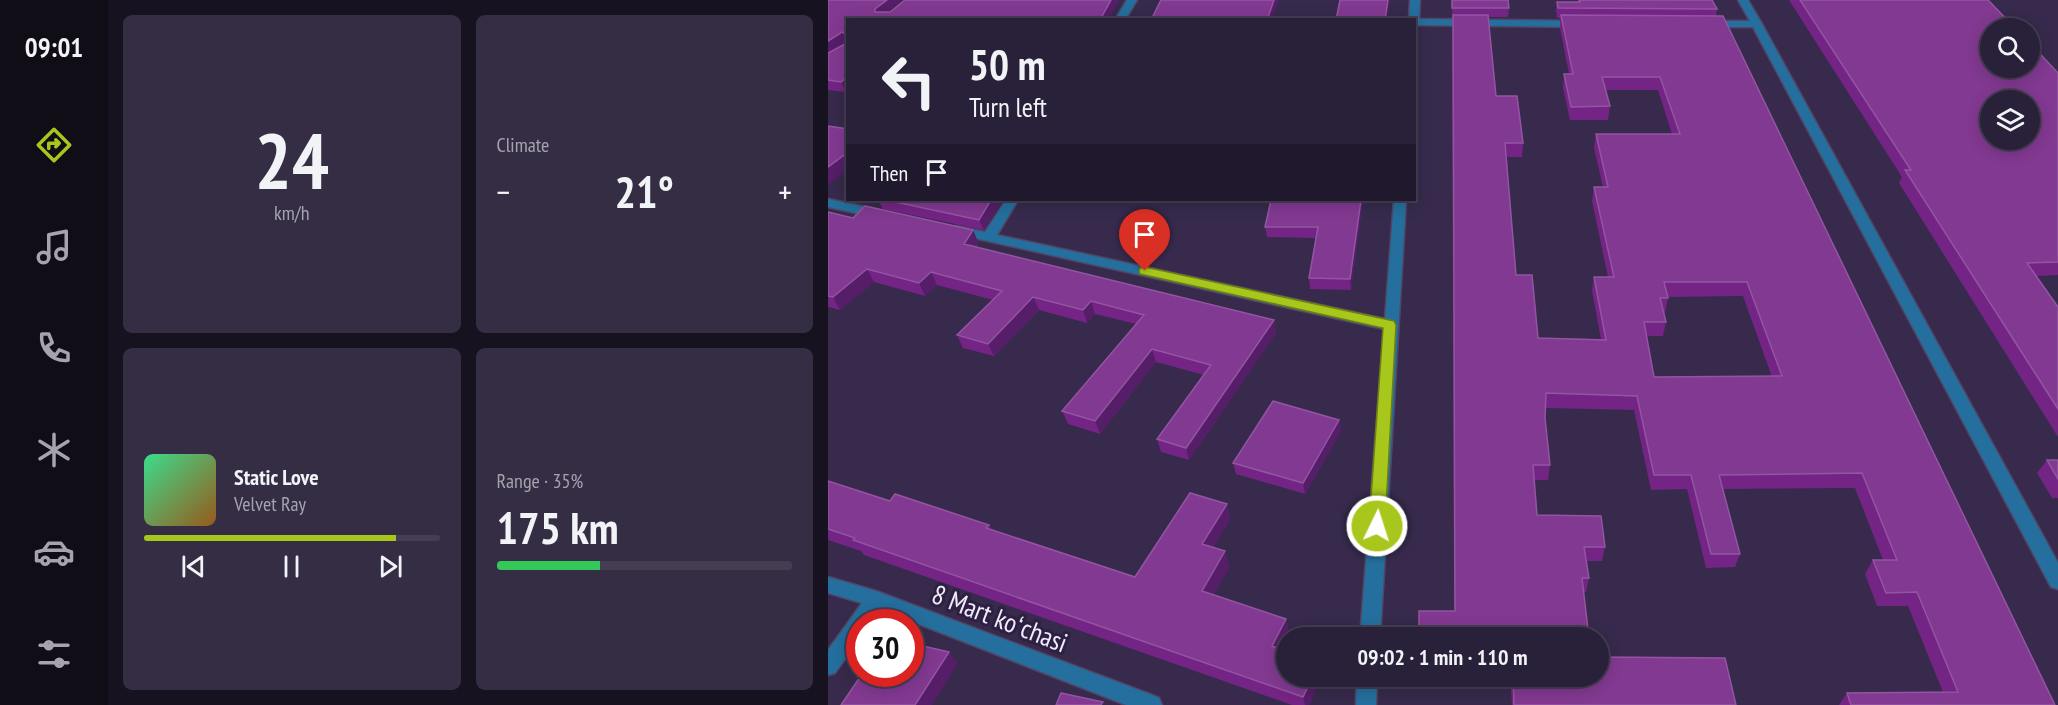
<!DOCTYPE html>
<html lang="en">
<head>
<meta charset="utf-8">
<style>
  body { margin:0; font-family:"PT Sans Narrow",sans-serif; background:#352d44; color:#f1f3f6; height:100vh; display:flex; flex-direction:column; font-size:22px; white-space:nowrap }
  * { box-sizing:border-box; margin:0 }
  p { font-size:20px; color:#a5a3ae }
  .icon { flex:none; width:33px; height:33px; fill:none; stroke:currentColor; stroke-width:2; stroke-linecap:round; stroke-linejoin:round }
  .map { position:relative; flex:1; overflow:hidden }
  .sheet { display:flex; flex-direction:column; gap:15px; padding:15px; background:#17121f; width:720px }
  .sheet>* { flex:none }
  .guide { position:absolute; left:18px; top:18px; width:570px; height:183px; border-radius:0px; box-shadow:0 3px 15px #0003,0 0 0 2px #453e53; background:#292039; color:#f1f3f6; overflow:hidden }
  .controls { position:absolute; left:1152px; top:18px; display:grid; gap:12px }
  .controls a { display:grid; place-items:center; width:60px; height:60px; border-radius:50%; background:#292039; box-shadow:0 3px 15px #0003,0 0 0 2px #453e53; font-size:30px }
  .speed { position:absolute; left:18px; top:609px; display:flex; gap:12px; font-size:30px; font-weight:700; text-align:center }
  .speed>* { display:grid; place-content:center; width:78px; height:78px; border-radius:50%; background:#292039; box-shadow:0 3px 15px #0003,0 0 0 2px #453e53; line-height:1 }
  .speed .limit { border:9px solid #d22; background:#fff; color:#111 }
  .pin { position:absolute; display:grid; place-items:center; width:51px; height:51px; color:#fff; margin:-62px -26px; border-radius:50% 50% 50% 0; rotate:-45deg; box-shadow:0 0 6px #0007 }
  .pin .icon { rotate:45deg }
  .me { position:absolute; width:66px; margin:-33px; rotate:4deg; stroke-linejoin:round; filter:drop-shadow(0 0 4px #0008) }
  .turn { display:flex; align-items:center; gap:21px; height:126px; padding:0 24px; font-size:27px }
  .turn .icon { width:78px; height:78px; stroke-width:2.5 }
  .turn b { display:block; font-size:42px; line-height:51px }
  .then { display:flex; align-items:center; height:57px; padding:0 24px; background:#0003; gap:12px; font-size:22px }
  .big { font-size:45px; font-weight:600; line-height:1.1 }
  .sheet .card { flex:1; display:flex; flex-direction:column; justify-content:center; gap:9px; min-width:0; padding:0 21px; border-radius:9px; background:#352d44 }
  .sheet .dial { align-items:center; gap:0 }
  .dial b { font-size:78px; line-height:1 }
  .song { display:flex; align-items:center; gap:18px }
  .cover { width:72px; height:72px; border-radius:9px; background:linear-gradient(135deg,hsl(150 70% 55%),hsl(30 70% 35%)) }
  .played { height:6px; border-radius:3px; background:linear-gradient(90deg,#a8c71c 85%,#453e53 85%) }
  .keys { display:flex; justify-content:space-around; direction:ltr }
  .heat { display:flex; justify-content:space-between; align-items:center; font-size:33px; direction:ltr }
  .charge { height:9px; border-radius:4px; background:linear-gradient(90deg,#34c759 35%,#453e53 0) }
  .sheet .tiles { flex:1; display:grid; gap:15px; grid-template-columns:repeat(2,1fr) }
  .trip { position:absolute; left:448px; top:627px; width:333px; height:60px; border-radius:30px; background:#292039; box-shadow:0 3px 15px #0003,0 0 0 2px #453e53; font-weight:600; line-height:60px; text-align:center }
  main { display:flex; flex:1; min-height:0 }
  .dock { display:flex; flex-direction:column; width:108px; justify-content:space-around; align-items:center; background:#100d17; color:#a5a3ae }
  .dock .icon { width:42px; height:42px }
  .dock .on { color:#a8c71c }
  .dock b { font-size:27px; color:#f1f3f6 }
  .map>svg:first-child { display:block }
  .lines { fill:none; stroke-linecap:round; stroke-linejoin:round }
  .minor-casing { stroke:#514565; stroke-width:3 }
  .minor { fill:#246f9e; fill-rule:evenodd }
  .wall { fill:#742484; fill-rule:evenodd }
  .shaded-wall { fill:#561d68 }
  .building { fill:#823991; stroke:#9355a2; stroke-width:1.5; fill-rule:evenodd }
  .route { fill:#a8c71c; stroke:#6d8112; stroke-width:1.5 }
  .labels { text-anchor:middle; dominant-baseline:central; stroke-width:6; stroke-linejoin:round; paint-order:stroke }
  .near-street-label { font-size:27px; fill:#f1ebfd; stroke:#2d2041 }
</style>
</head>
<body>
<main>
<nav class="dock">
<b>09:01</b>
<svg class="icon on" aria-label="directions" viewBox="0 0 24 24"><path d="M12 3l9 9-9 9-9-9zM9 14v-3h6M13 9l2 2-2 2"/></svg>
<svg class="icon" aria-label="music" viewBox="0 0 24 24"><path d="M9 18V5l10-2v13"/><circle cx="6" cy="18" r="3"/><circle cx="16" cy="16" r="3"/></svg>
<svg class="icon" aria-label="phone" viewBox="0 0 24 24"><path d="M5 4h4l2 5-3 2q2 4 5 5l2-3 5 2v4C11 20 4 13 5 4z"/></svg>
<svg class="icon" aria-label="climate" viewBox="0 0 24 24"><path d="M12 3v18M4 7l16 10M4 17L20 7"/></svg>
<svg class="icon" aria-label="car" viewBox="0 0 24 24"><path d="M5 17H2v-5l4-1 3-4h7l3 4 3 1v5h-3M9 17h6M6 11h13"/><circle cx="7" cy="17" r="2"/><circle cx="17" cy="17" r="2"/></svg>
<svg class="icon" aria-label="filters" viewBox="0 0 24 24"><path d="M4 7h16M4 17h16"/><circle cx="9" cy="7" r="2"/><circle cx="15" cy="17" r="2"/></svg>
</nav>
<section class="sheet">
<div class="tiles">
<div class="card dial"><b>24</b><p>km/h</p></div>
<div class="card"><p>Climate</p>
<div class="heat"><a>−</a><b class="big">21°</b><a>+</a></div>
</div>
<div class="card">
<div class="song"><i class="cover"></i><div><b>Static Love</b><p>Velvet Ray</p></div></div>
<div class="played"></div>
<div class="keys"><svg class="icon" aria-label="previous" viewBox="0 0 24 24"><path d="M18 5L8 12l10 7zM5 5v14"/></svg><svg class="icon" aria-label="pause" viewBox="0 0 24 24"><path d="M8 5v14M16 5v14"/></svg><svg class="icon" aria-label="next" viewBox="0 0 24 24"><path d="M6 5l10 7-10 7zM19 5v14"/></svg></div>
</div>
<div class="card"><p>Range · 35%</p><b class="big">175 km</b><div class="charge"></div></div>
</div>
</section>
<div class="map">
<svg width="1230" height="705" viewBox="0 0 1230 705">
  <rect width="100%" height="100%" fill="#372a4c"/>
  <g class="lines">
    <!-- minor casing -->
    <g class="minor-casing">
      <path id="minor" d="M299,0H309L297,20H287Z
        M582,0H592L591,19L752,21L757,24L752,27L586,25V20H581Z
        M910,0H920L934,24L1230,563V589L1223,587L925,27H878L873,24L878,21H922Z
        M0,199L56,211L57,214L51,218L0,207Z
        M178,200H190L169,235L557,319L566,200H578L552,638H532L556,329L128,234L121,230L128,226L157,232Z
        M0,577L48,591L324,695L331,698L334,705H298L52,609L42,622H32V638L7,673L0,675V650L34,603L0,593Z
        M529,676H549L548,705H528Z"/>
    </g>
    <!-- minor -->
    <use href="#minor" class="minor"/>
  </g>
  <!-- wall -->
  <path class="wall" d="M0,0H74L59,12H62L77,0H291L280,20H20L18,92L0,90Z
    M624,0L681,8L680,17H660L668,96L695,143L694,157H678L688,275L710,338L773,339L764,291L766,277H780L764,201L766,187H775L766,148L768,134H844L830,90H778L782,106L780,120H742L735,88L736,74H741L732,28V18H729L728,11L729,2H750V0H884L889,9L888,16L1227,705H1011L1019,693L1115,692L1080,606H1049L1037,574L1045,560H1055L1027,488L894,489L912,554L907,567L878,568L859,489L823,490L806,410L718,408L717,418L722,465L720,480H706L709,515L777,547L774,561H758L761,578L758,592L626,611ZM915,296L944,377H826L819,336H835L838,322L836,313H837L840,297Z
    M961,0H1160L1230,73V275L1208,276L1230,307V437L1071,183L1074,177Z
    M50,200H174L156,230L55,209Z
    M443,200H535L523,290L482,289L481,278L488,238L439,237L437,227Z
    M0,212L25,218L145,230L150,242L148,247L446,320L448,333L361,460L333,452L329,439L376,375L328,362L272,434L240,424L234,411L308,324L267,314L259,323L211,310L166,356L135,348L129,335L165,300L109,285L97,296L46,282L12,310L1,307H0Z
    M511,420L513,431L477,494L408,474L405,463Z
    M1219,460H1230V498H1224L1209,473Z
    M0,481L62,501L161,525L163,529L307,577L399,504L402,519L385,547L402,566L385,595L458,619L461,633L453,649L494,676L481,705H464L36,555L33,551L0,540Z
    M682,676H771L908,705H684Z"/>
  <!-- shaded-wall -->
  <path class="shaded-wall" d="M59,0H74L52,18L47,12V9Z
    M283,0H291L280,20H272Z
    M446,0H451L443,20H439Z
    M560,0H561L559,20H557Z
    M14,32L19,42L0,53V41Z
    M20,76V90L18,92L13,82Z
    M20,152V169L0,185V167Z
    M163,200H174L156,230L151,220Z
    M533,200H535L523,290L522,279Z
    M145,230L150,242L142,257L136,244Z
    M39,269L46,282L12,310L5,297Z
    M103,272L109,285L97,296L91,283Z
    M205,297L211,310L166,356L160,344Z
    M263,301L267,314L259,323L255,310Z
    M446,320L448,333L361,460L358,448Z
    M324,349L328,362L272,434L267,421Z
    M511,420L513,431L477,494L475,483Z
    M399,504L402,519L378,558L374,544Z
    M397,551L402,566L379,605L374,591Z
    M458,619L461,633L447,660L444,646Z
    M121,652L130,663L104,705H87Z
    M485,676H494L481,705H477L475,697Z"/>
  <!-- building -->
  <path class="building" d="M0,0H59L47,9V12H62L77,0H283L272,20H20V76L13,82L0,80V53L17,44V33L14,32L0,41Z
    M333,0H446L439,20H323Z
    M512,0H560L557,20H508Z
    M624,0H680L681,8H624Z
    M751,0H884L889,9L730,8L729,2H752Z
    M972,0H1160L1187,28H1162V68H1202V43L1230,73V262L1199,263L1230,307V409L1077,170H1083ZM1162,100H1202V140H1162Z
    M625,15H660L668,96H689L695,143H677L688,275H704L710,338L778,340L766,277H786L766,187H780L768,134H852L832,77H774L782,106L743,107L736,74H745L733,15L895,16L1227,705H1023L1019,693L1130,692L1089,592L1058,593L1045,560H1069L1034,473L891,475L912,554H883L863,475H826L809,396L718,393L717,418L722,465H705L709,515L773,516L777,547H756L761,578H754L761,638H591V611H627ZM836,282H919L954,376L826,377L816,322H838L832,298H840Z
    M0,126L20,129V152L0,167Z
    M58,200H163L151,220Z
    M443,200H533L522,279L481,278L490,227H437Z
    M37,206L145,230L136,244L446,320L358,448L329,439L383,365L324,349L267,421L234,411L316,315L263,301L255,310L205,297L160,344L129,335L174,291L103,272L91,283L39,269L5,297L0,296V212L25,218Z
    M445,401L511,420L475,483L405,463Z
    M1219,460H1230V479Z
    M0,481L62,501L67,494L161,525L158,528L307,577L362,493L399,504L374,544L397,551L374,591L458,619L444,646L459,652V676H485L475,697L25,540L27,538L0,529Z
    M82,643L121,652L87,705H13L34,674H82Z
    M771,657L897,658L908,705H686L685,676H771Z
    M233,693L275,702L273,705H228Z"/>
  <!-- route -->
  <path class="route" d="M317,267L566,321L568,325L557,526L555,531L549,532L543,531L541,526L555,328L312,274L311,271L312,268Z"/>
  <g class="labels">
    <!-- near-street labels -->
    <g class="near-street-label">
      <text transform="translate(172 618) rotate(21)">8 Mart koʻchasi</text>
    </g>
  </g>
</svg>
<div class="controls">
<a><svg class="icon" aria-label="search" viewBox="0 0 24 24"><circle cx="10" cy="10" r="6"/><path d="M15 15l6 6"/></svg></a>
<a><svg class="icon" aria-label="layers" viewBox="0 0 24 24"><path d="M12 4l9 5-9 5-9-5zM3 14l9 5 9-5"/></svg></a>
</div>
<div class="speed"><div class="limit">30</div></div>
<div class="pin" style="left:317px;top:271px;background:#d93025"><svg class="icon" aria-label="arrive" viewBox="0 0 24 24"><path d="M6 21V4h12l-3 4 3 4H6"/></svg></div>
<svg class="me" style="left:549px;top:526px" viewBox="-20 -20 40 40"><circle r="17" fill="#a8c71c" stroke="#fff" stroke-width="3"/><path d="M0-11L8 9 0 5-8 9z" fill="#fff"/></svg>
<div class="trip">09:02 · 1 min · 110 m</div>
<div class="guide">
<div class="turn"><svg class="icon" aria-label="left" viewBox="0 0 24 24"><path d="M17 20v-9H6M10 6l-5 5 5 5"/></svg><div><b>50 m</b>Turn left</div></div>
<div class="then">Then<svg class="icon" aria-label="arrive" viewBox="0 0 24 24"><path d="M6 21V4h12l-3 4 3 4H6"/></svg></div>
</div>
</div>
</main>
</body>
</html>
